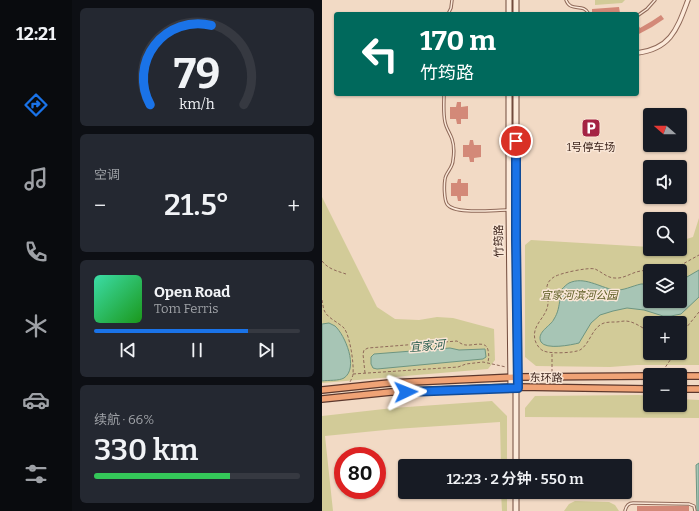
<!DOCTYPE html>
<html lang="zh">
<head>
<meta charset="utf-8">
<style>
  body { margin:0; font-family:Bitter,"Noto Sans SC",serif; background:#242831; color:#f1f3f6; height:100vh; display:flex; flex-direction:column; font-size:15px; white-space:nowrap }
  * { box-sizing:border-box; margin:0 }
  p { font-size:13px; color:#9ea1a6 }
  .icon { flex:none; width:22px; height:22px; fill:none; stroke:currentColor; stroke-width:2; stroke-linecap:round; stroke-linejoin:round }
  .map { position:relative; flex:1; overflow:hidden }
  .sheet { display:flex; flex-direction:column; gap:8px; padding:8px; background:#0d0f14; width:250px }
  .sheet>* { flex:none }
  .banner { position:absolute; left:12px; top:12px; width:305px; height:84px; border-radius:4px; box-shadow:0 1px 3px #0004; background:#00695c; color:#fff; overflow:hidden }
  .needle { width:26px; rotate:290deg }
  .tools { position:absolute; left:321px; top:108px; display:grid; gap:8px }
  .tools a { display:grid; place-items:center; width:44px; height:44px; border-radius:4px; background:#171b24; box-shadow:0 1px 3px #0004; font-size:20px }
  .speed { position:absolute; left:12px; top:447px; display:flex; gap:8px; font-size:20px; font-weight:700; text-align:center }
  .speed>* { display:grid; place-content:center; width:52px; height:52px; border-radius:50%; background:#171b24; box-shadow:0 1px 3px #0004; line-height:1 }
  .speed .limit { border:6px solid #d22; background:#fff; color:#111 }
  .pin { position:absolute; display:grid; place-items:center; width:34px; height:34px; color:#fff; margin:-17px; border:2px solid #fff; border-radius:50%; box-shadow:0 1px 4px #0007 }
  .me { position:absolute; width:44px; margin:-22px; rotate:88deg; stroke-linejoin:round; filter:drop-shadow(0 0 3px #0008) }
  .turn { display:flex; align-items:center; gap:14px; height:84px; padding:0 20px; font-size:18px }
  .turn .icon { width:52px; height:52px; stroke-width:2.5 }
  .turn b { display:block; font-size:28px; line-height:34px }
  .big { font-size:30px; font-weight:600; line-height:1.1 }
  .sheet .tile { flex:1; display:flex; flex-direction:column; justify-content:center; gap:6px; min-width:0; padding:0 14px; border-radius:6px; background:#242831 }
  .sheet .dial { align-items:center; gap:0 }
  .dial svg { height:104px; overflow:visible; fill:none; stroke:#363941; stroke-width:7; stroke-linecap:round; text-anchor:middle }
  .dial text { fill:#f1f3f6; stroke:none }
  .song { display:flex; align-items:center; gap:12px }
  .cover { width:48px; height:48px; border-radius:6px; background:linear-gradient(135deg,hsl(160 70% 55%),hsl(120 70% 35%)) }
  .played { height:4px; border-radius:2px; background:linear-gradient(90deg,#1a73e8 75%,#363941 75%) }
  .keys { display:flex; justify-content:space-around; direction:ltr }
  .heat { display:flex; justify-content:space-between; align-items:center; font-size:22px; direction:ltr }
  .charge { height:6px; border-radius:3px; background:linear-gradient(90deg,#34c759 66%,#363941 0) }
  .trip { position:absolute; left:76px; top:459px; width:234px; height:40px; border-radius:4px; background:#171b24; box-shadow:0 1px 3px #0004; font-weight:600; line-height:40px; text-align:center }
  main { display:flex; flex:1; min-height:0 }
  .menu { display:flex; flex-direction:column; width:72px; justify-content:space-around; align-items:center; background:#090b0e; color:#9ea1a6 }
  .menu .icon { width:28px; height:28px }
  .menu .on { color:#1a73e8 }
  .menu b { font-size:18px; color:#f1f3f6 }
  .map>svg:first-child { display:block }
  .green { fill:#d2cb98; fill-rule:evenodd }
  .water { fill:#a7c5b5; stroke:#6d9581 }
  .building { fill:#d38978 }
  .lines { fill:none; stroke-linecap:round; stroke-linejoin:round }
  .service-casing { stroke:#8f6959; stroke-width:3.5 }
  .minor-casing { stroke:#8f6959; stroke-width:5.5 }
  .secondary-casing { stroke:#714a3c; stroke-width:7 }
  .trunk-casing { stroke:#5d382d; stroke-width:8 }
  .path { stroke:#8f6959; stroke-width:1; stroke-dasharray:3 2; stroke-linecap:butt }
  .service { stroke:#fceada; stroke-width:1.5 }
  .minor { stroke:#fceada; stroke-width:3.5 }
  .secondary { stroke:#fceada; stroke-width:5 }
  .trunk { stroke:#f0a376; stroke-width:5.5 }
  .route-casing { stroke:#114b97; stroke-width:10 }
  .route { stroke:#1a73e8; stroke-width:7 }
  .labels { text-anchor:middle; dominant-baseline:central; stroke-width:3; stroke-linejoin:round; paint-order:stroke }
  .poi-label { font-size:11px; fill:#3e261e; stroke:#f9e6d6 }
  .street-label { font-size:11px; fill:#3e261e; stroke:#f9e6d6 }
  .park-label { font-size:11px; font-style:italic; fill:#5c5d23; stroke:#f9e6d6 }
  .water-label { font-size:12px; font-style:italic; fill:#2c5f50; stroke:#f9e6d6 }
</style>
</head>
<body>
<main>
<nav class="menu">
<b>12:21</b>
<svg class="icon on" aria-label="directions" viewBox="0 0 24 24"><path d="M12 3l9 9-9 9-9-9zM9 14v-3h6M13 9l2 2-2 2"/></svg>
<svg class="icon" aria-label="music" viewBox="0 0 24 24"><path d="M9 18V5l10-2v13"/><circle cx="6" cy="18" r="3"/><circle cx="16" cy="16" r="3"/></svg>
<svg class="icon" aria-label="phone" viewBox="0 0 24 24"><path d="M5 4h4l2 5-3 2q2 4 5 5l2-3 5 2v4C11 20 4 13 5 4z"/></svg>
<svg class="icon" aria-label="climate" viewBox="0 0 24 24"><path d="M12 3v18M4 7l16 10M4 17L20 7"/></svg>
<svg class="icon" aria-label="car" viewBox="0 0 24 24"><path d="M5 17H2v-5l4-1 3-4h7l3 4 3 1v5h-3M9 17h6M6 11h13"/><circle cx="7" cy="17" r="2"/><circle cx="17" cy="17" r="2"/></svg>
<svg class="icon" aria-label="filters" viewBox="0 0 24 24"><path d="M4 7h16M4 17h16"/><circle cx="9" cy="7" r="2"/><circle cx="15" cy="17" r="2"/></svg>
</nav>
<section class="sheet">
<div class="tile dial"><svg viewBox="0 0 100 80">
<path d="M14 69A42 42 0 1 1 86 69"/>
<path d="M14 69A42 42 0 0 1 61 8" stroke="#1a73e8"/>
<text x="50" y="56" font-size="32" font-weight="700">79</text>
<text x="50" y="72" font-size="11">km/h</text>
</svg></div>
<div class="tile"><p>空调</p>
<div class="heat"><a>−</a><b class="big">21.5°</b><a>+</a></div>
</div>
<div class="tile">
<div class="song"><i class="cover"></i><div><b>Open Road</b><p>Tom Ferris</p></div></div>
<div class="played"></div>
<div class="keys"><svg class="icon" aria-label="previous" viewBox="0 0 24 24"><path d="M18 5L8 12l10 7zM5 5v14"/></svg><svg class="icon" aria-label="pause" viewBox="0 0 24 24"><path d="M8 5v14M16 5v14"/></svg><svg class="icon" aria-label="next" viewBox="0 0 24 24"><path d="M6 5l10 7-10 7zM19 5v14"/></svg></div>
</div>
<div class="tile"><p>续航 · 66%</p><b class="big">330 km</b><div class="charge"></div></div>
</section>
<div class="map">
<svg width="377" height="511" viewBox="0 0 377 511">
  <rect width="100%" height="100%" fill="#f2dac5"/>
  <!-- green -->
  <path class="green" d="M273,0H303L300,3L273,5Z
    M0,197L55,307L73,319L97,320L115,317L131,318L172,329L173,360L166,369L0,383Z
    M377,218V365H315L288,367L214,366L203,357V245L209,240L328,247V249H358V241L371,237ZM328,271H358V301H328ZM328,323H358V353H328Z
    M317,395L328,396V405H358V399L377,400V418L203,417V408L213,396Z
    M170,401L185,416V466H179L178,422L73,429L3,436L11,511H0V416L71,408Z
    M179,492H185V511H180Z
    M253,501L287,502L293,505L297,511H242L247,504Z"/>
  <!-- water -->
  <path class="water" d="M377,270V297L359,314L349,316H341L322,310L305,308L291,311L278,315L269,323L257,343C249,345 224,350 219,342C214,332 229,326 232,319C236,313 237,306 238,299C239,296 239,292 240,289C241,288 245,284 247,283C262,276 277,287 292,290C301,291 310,286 319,284C322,284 325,284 328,284V301H358V281Z
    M7,323C9,324 11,325 13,326C23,335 37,368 22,378C17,381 6,380 0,381V324Z
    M128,348L137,350L163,349L164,357L161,359L55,369L51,368L49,364V357L52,354Z
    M377,463V511H375L374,465Z"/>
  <!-- building -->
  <path class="building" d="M297,7L298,13L286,14H270V9Z
    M339,15L342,19L330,27L315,35V23L318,28L330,21Z
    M135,102H139V107L146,106V119H139V124H135L134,119H128V107H134Z
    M148,140H151L152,145H159V157L152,158V162H148L147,157H141V145H147Z
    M136,179H139V183H146V196H139V201H136L135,196H129V183H135Z
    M315,506H367V511H315Z"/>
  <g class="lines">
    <!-- service casing -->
    <g class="service-casing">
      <path id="service" d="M244,0C249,13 261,2 267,14
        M126,14L129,8L130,0
        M315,16L325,9L333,0
        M122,94C122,103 121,113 123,122C124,128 128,133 130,139C132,145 132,154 131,160C131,168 124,172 123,179C122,185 122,199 125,204C132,215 172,210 185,210
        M303,511C304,506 306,503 311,503L367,504L372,506L373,511"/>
    </g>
    <!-- minor casing -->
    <g class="minor-casing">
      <path id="minor" d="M315,53C349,49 355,29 366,0"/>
    </g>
    <!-- secondary casing -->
    <g class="secondary-casing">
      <path id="secondary" d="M187,0V14
        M194,0V14
        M187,94V210L189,388
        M194,94V239L196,387
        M194,388V466
        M194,492V511"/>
    </g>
    <!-- trunk casing -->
    <g class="trunk-casing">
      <path id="trunk" d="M358,376H377
        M358,389H377
        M0,390L67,383L196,377L328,376
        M0,399L69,392L196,387L328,389"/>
    </g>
    <!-- path -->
    <path class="path" d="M0,261C6,269 15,271 24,274
      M328,271C325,271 322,270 319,271C310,272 302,279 293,278C285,278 280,272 273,269C267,267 238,273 232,277C230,278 227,281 226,283C223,290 226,295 226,301C227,317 209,323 213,340C214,344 218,350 222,351C228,354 252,353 258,350C268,344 270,327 282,323C286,322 290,322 294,322C297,322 300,321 303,321C312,321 320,328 328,332
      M344,271L350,270L377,255
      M0,300C1,304 1,309 3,312C6,318 17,323 22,328C28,336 32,363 31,374C31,376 29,380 28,382
      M358,332L364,328L377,312
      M358,347L361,343L364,329
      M230,372V353
      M43,373L41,354L42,350L46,348L135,341C138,343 141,345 144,345C151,346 164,340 166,350C167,354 167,358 166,362
      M31,374L136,367L144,364L161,362L184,367
      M338,375L353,353"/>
    <!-- service -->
    <use href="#service" class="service"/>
    <!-- minor -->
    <use href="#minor" class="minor"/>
    <!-- secondary -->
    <use href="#secondary" class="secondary"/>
    <!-- trunk -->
    <use href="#trunk" class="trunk"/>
  </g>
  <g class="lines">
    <!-- route casing -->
    <g class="route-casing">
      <path id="route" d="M84,392L196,388L194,239V141"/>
    </g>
    <!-- route -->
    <use href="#route" class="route"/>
  </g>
  <!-- icons -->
  <defs>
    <g id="parking-square" transform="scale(1)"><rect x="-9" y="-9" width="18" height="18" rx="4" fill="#a42343" stroke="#f9e6d6"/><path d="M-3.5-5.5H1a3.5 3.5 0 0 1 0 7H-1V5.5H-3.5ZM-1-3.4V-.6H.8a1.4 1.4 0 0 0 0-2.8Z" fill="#fff"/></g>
  </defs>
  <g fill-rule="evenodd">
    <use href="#parking-square" x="269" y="128"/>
  </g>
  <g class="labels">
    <!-- poi labels -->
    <g class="poi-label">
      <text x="269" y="147">1号停车场</text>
    </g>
    <!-- street labels -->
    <g class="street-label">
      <text transform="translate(177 241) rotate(-91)">竹筠路</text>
      <text transform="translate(224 378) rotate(1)">东环路</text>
    </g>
    <!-- park labels -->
    <g class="park-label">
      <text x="257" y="295">宜家河滨河公园</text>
    </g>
    <!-- water labels -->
    <g class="water-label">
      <text transform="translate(105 346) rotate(-5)">宜家河</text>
    </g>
  </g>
</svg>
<div class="tools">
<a><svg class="needle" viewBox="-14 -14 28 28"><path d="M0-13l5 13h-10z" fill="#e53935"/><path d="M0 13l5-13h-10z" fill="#9ea1a6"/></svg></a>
<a><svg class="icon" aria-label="sound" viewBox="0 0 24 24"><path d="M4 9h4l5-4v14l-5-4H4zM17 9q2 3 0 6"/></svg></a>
<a><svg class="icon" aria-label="search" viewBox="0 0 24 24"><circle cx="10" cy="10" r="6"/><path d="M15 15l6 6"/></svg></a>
<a><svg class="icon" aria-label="layers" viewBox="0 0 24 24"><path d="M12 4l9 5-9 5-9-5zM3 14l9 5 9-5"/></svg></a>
<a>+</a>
<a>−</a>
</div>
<div class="speed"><div class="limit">80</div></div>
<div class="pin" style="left:194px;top:141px;background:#d93025"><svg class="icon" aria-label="arrive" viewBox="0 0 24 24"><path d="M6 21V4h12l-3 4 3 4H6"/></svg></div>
<svg class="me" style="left:84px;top:392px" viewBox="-20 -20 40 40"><path d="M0-17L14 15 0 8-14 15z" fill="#1a73e8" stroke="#fff" stroke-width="4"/></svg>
<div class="trip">12:23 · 2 分钟 · 550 m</div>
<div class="banner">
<div class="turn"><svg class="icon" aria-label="left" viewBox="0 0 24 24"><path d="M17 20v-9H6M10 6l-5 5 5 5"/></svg><div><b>170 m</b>竹筠路</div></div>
</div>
</div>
</main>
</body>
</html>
